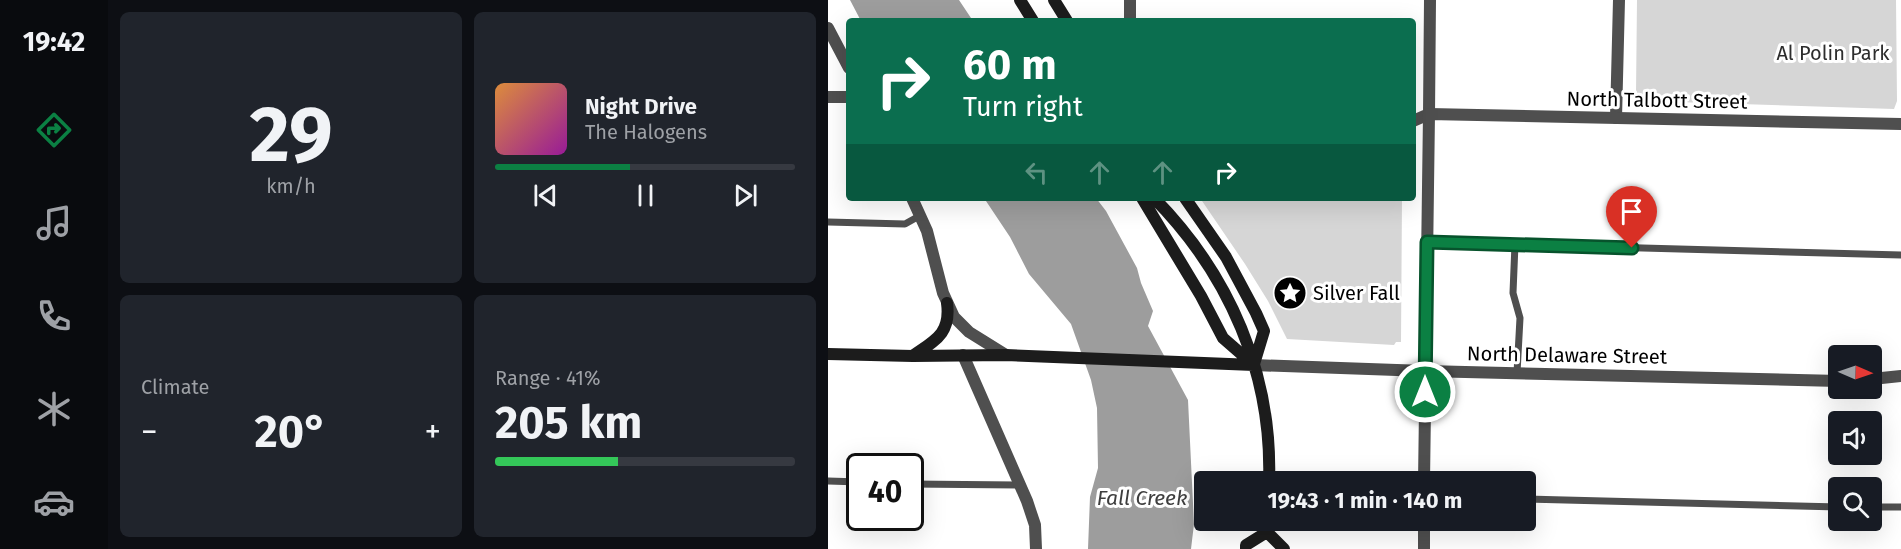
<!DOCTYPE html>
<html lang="en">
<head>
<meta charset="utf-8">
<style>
  body { margin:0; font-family:"Fira Sans",sans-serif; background:#20242c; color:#f1f3f6; height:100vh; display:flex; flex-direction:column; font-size:22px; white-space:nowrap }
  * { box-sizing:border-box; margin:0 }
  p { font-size:20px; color:#9ea1a6 }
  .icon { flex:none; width:33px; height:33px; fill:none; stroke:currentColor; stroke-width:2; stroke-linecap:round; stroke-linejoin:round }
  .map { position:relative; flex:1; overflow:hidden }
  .side { display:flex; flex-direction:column; gap:12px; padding:12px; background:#0d0f14; width:720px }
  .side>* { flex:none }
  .top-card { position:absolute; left:18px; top:18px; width:570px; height:183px; border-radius:6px; box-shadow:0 6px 24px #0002; background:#0b6e4f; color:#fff; overflow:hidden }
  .needle { width:39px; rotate:92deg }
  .buttons { position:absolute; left:1000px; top:345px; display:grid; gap:12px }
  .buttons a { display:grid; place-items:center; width:54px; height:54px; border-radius:6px; background:#171b24; box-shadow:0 6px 24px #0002; font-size:30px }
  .speed { position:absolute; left:18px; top:453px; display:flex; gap:12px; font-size:30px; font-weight:700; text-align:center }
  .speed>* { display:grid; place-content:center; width:78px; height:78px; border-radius:50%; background:#171b24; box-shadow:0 6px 24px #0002; line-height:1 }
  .speed .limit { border:3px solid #111; border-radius:9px; background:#fff; color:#111 }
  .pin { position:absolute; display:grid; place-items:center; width:51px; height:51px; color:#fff; margin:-62px -26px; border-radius:50% 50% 50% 0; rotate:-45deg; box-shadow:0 0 6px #0007 }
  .pin .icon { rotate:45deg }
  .me { position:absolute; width:66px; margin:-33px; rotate:0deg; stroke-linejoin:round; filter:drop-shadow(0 0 4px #0008) }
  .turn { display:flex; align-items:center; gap:21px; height:126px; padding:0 18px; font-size:27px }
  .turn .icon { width:78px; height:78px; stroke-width:2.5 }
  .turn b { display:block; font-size:42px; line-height:51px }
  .lanes { display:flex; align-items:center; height:57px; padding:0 18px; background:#0003; justify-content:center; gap:30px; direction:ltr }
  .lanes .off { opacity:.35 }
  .big { font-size:45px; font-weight:700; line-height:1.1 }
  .side .tile { flex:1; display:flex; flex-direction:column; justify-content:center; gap:9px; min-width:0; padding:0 21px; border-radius:9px; background:#20242c }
  .side .dial { align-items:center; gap:0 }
  .dial b { font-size:78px; line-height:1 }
  .song { display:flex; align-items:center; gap:18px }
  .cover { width:72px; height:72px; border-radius:9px; background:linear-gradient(135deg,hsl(30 70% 55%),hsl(300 70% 35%)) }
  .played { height:6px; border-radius:3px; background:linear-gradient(90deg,#0b8043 45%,#363941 45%) }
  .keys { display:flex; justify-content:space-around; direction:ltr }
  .heat { display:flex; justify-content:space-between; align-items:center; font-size:33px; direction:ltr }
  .charge { height:9px; border-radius:4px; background:linear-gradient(90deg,#34c759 41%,#363941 0) }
  .side .tiles { flex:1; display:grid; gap:12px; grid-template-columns:repeat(2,1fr) }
  .trip { position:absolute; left:366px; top:471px; width:342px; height:60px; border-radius:6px; background:#171b24; box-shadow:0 6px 24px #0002; font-weight:700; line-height:60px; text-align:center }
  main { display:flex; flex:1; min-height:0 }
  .tab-bar { display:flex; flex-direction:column; width:108px; justify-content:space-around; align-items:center; background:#090b0e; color:#9ea1a6 }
  .tab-bar .icon { width:42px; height:42px }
  .tab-bar .selected { color:#0b8043 }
  .tab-bar b { font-size:27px; color:#f1f3f6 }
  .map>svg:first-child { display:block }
  .green { fill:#d6d6d6 }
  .water { fill:#9d9d9d }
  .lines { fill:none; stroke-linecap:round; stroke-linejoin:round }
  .service { stroke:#4f4f4f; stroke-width:7 }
  .minor { stroke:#4f4f4f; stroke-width:12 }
  .tertiary { stroke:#4f4f4f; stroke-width:12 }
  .secondary { stroke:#1c1c1c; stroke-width:12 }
  .route-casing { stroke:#07532c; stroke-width:15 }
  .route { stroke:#0b8043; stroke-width:10 }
  .labels { text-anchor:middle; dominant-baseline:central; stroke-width:6; stroke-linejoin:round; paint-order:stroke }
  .park-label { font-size:20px; fill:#2d2d2d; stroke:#fff }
  .street-label { font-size:20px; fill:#000; stroke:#fff }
  .poi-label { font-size:20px; fill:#000; stroke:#fff; text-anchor:start }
  .water-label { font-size:21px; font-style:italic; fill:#3e3e3e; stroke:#fff }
</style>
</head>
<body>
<main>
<nav class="tab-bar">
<b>19:42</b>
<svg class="icon selected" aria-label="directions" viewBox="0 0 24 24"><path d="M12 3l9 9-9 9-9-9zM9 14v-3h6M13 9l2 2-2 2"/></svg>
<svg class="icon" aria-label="music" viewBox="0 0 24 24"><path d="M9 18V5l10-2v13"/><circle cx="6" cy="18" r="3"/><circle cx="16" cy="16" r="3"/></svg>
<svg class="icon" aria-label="phone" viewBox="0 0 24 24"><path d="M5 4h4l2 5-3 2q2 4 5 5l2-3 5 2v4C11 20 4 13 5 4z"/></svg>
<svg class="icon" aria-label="climate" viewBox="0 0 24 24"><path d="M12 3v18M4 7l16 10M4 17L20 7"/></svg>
<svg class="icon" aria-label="car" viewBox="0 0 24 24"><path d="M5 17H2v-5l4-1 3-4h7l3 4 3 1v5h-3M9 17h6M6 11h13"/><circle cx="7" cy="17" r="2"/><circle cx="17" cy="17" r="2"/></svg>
</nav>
<section class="side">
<div class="tiles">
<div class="tile dial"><b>29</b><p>km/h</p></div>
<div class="tile">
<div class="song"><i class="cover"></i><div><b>Night Drive</b><p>The Halogens</p></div></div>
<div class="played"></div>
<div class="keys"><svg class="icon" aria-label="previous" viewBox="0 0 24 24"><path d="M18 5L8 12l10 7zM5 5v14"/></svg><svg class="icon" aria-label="pause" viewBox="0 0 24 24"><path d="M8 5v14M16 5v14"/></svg><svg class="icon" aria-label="next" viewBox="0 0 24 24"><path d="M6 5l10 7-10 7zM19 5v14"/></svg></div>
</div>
<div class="tile"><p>Climate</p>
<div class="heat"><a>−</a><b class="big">20°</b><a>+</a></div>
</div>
<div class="tile"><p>Range · 41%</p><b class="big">205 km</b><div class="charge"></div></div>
</div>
</section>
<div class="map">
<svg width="1073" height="549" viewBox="0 0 1073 549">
  <rect width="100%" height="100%" fill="#fff"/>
  <!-- green -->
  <path class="green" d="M809,0H1068L1069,101L1066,109L816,101L808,93Z
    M372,198H574L573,342H568L566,345L459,339L440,301L417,264Z"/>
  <!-- water -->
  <path class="water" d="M22,0H131L145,21H33Z
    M156,198H268L278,211L309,268L313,283L325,311L320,326L360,400L366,524L363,549H260L262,497L270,468L269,408L263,380L243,324L201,274L182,237Z"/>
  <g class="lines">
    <!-- service -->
    <path class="service" d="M0,222L77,224L93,215
      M599,242L1073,255
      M687,244L685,293L692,318L689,373
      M0,481L32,482
      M82,484L192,485
      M698,499L1011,507
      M1044,507H1073"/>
    <!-- minor -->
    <path class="minor" d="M302,21V0
      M0,97H21
      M788,118L791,0
      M585,121L601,114L602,0
      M135,355L199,501L207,525L208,549
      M597,371L1011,381
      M1044,379L1073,376"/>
    <!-- tertiary -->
    <path class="tertiary" d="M0,28L21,68
      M84,198L99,231L115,293L126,317L141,332L178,355
      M426,365L597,371
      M596,482L601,114L1073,124
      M596,549V520"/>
    <!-- secondary -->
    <path class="secondary" d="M192,0L205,21
      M226,0L239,21
      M314,198L373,296L395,338L426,365
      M326,198C401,274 445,374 441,482
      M357,198L398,257L428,313L436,331L426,364
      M0,354L85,356L178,355L426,365
      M86,355C108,340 123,333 119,303
      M439,532L456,549
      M418,549V545L439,532"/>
  </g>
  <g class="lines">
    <!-- route casing -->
    <g class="route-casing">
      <path id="route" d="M597,392L599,242L804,248"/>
    </g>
    <!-- route -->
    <use href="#route" class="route"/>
  </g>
  <!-- icons -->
  <defs>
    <g id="sight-disc" transform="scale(1.725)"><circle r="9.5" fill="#000" stroke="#fff"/><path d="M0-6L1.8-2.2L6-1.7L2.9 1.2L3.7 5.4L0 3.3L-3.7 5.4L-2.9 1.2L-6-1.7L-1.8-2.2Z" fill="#fff"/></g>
  </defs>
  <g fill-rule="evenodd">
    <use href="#sight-disc" x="462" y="293"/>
  </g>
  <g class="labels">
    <!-- park labels -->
    <g class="park-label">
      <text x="1005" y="53">Al Polin Park</text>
    </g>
    <!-- street labels -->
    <g class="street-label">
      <text transform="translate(829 100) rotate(1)">North Talbott Street</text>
      <text transform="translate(739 355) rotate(1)">North Delaware Street</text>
    </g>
    <!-- poi labels -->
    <g class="poi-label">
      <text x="485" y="293">Silver Fall</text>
    </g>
    <!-- water labels -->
    <g class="water-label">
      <text x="314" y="498">Fall Creek</text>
    </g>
  </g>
</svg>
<div class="buttons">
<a><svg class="needle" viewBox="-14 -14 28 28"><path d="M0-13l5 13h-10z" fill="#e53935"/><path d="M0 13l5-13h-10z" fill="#9ea1a6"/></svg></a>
<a><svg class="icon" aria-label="sound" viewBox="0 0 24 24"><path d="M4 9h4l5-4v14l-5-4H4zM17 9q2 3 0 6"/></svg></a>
<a><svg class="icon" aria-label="search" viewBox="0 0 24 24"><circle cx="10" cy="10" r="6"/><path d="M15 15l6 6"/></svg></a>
</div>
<div class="speed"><div class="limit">40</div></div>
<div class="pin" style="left:804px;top:248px;background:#d93025"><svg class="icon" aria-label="arrive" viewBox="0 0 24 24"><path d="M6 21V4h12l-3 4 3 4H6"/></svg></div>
<svg class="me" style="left:597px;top:392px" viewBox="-20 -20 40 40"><circle r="17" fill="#0b8043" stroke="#fff" stroke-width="3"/><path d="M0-11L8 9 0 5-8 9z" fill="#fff"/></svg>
<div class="trip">19:43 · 1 min · 140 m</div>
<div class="top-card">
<div class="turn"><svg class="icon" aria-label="right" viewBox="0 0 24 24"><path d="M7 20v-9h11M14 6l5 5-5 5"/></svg><div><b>60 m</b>Turn right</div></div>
<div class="lanes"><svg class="icon off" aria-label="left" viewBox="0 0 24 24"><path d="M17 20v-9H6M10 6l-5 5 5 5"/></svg><svg class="icon off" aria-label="ahead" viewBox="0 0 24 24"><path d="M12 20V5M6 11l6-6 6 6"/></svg><svg class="icon off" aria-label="ahead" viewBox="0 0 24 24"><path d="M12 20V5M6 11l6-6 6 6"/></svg><svg class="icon" aria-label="right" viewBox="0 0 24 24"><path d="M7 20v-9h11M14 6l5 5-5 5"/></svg></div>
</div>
</div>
</main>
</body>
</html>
